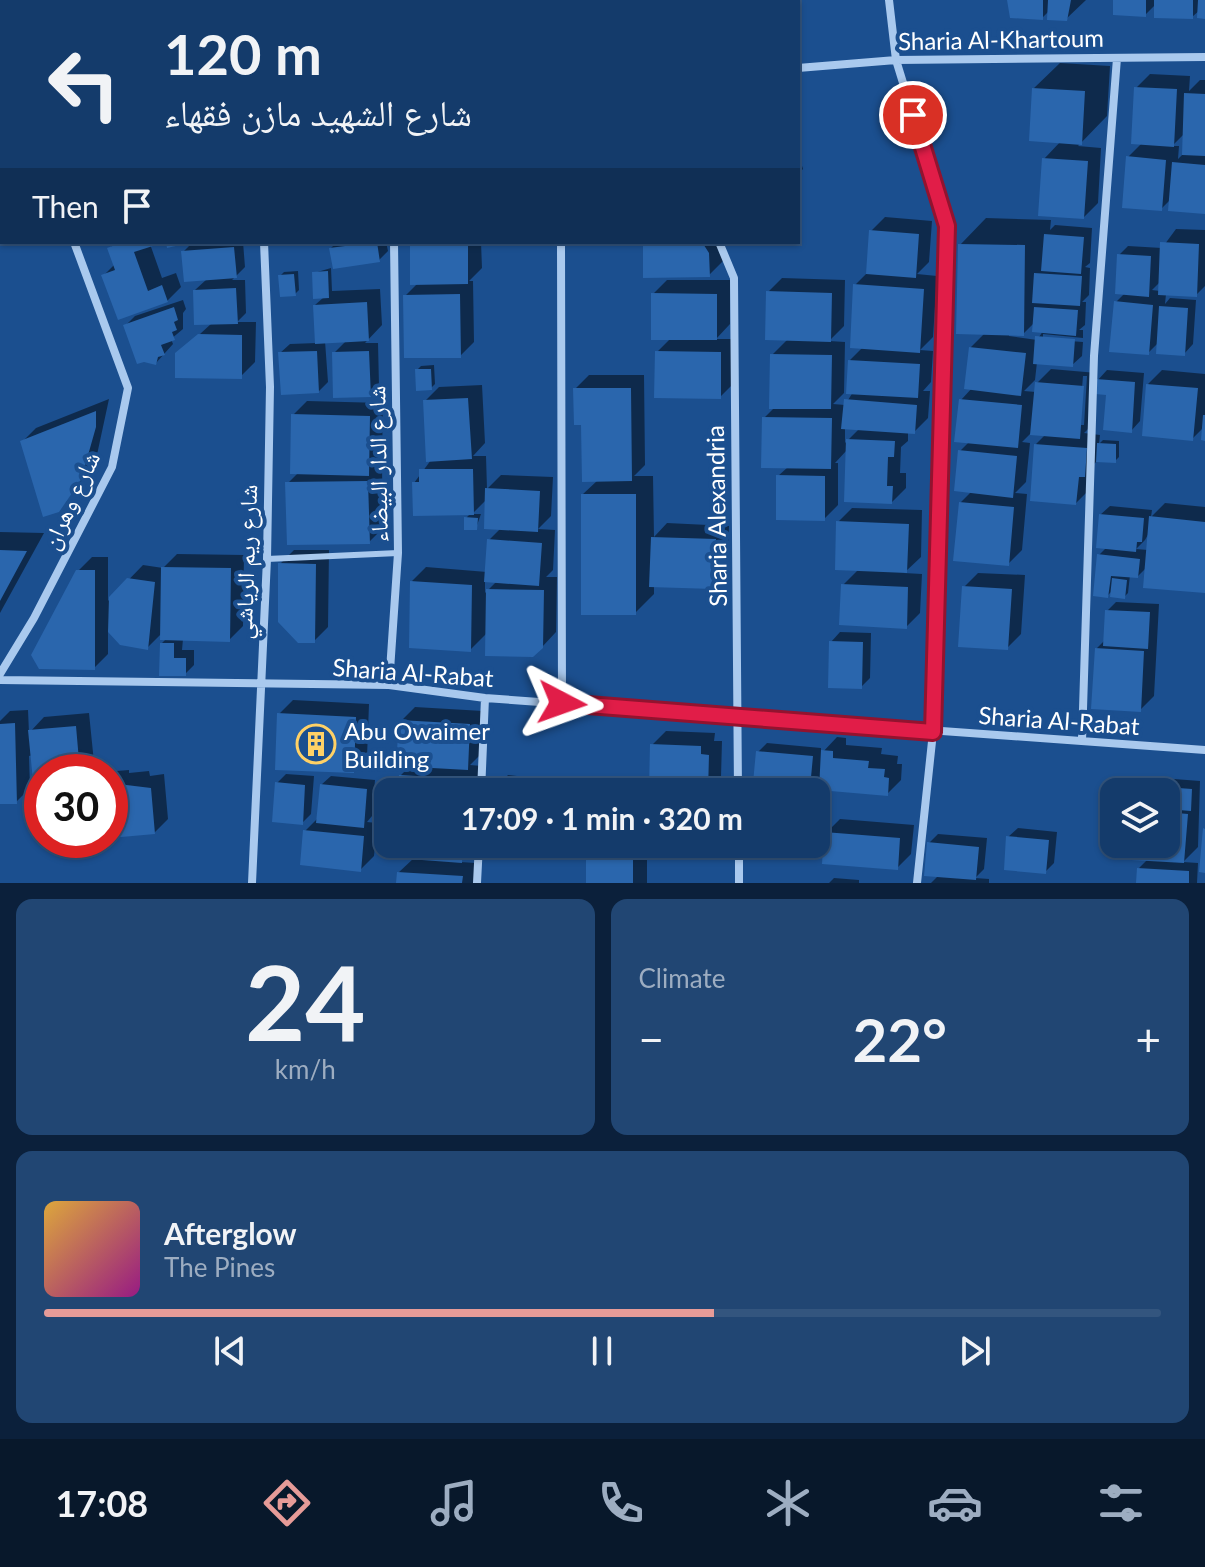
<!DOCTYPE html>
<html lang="en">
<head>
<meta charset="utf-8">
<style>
  body { margin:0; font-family:Lato,"Noto Naskh Arabic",sans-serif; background:#214673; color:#f1f3f6; height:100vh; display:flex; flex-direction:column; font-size:30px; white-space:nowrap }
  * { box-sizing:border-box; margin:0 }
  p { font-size:26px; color:#9dadc1 }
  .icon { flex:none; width:44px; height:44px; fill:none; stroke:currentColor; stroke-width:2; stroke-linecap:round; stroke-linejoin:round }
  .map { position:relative; height:883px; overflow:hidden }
  .sheet { display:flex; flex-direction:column; gap:16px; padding:16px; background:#0b203b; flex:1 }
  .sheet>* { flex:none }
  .top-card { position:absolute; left:0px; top:0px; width:800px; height:244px; box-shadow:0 2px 6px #0004,0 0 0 2px #33557e; background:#143b6b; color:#f1f3f6; overflow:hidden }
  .fabs { position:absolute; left:1100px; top:778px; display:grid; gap:16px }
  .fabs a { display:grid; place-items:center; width:80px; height:80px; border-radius:16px; background:#143b6b; box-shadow:0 2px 6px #0004,0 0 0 2px #33557e; font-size:40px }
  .speed { position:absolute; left:24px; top:754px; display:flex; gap:16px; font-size:40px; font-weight:700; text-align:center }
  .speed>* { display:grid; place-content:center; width:104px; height:104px; border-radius:50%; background:#143b6b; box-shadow:0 2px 6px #0004,0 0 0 2px #33557e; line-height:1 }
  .speed .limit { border:12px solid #d22; background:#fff; color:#111 }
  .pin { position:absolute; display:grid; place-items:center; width:68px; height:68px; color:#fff; margin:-34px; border:4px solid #fff; border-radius:50%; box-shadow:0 2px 8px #0007 }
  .me { position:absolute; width:88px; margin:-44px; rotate:94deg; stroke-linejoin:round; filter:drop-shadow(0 0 6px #0008) }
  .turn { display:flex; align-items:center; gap:28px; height:168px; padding:0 32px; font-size:36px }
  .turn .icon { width:104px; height:104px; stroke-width:2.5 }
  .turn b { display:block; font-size:56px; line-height:68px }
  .then { display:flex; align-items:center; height:76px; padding:0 32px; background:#0003; gap:16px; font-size:30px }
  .big { font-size:60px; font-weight:700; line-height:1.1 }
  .sheet .tile { flex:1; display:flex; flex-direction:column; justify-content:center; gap:12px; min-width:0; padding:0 28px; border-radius:16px; background:#214673 }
  .sheet .dial { align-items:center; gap:0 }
  .dial b { font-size:104px; line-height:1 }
  .song { display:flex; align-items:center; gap:24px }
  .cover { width:96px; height:96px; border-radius:12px; background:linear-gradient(135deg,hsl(40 70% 55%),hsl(310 70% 35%)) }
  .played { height:8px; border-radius:4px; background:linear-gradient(90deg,#e69b98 60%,#33557e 60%) }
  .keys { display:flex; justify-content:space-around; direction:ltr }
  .heat { display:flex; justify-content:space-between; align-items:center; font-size:44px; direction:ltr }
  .sheet .tiles { flex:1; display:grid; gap:16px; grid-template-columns:1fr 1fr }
  .tile:last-child { grid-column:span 2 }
  .trip { position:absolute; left:374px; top:778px; width:456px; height:80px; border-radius:16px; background:#143b6b; box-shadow:0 2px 6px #0004,0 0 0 2px #33557e; font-weight:700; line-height:80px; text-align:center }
  .menu { display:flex; height:128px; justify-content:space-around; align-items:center; background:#08182b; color:#9dadc1 }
  .menu .icon { width:56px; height:56px }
  .menu .active { color:#e69b98 }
  .menu b { font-size:36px; color:#f1f3f6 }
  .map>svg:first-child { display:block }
  .shadow { fill:#0007; fill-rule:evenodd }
  .building { fill:#2a66ad }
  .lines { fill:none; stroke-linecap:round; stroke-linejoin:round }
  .lane { stroke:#a9c9ee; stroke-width:6 }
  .street { stroke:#a9c9ee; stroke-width:8 }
  .route-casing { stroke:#92132f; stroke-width:20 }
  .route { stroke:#e11d48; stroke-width:14 }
  .labels { text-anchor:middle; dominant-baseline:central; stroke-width:8; stroke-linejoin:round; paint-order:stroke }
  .street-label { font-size:24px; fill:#fff; stroke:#1b4f8f }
  .poi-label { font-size:24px; fill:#fff; stroke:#1b4f8f; text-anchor:start }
</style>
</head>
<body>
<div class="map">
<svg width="1205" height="883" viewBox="0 0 1205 883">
  <rect width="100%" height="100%" fill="#1b4f8f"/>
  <!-- shadow -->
  <path class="shadow" d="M31,0H94L95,2H26Z
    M106,0H175L176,2H104Z
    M221,0H307L308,2H219Z
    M553,0H592V2H551Z
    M700,0H781V2H698Z
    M1009,0H1086L1066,19L1049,11L1042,18Z
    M1115,0H1205V17L1200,10L1192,17L1156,4L1145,15Z
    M1060,63L1110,66L1107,116L1078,146L1101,148L1098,203L1084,217L1044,159L1061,141L1033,89Z
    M1150,74L1190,76L1189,91L1200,80H1205V212L1171,199L1161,209L1128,157L1142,143L1136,88ZM1185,133L1184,153L1178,159L1179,146H1172Z
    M2,87V143L0,145V88Z
    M798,153L803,169L798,174Z
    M885,217L932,221L929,262L917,274L937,276L933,337L920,350L933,351L931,382L923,391H930L928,418L914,432L908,431V441L901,447L900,473H906V488L892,502L847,450L835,463H838V505L824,519L778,476L788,467L764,418L775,407L772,355L788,339L768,292L782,278L845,280L844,326L829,341L845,342L844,393L833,404L845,405L853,392L850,360L863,347L855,285L868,272L871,231ZM845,427L860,428L845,443Z
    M986,218L1051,220L1050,230L1055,225L1092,228L1090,263L1085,267L1090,268L1089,295L1082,302H1086L1085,325L1079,330H1083V338L1043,334V339L1083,342L1082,356L1072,365L1037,362L1035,380L1024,391L1036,392L1037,383L1051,369L1097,373V381L1107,370L1144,373L1140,421L1131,431L1108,394L1096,392L1094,423L1084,433L1100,435L1099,444L1103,440L1119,441V457L1115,461L1098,460L1091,467L1090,489L1076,503L1036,444L1046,434L1031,433L1022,442L1030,443L1026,482L1015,493L1027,494L1022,550L1008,564L960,503L972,491L960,451L970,441L961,400L972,388L970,348L985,333L960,245ZM1035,322L1043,331L1037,340L1009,336V333L1023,334ZM1083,376H1087L1084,425H1079Z
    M1176,229L1205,230V286L1196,295L1166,294L1165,304L1170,298L1196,300L1193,344L1184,354L1159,342L1148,353L1116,302L1125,293L1119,255L1128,246L1162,248ZM1160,282V291L1152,290Z
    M116,242H155L150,244L162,278L176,273L181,287L167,301L104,275L115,264L110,248Z
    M193,242H243L245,267L232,280H245L246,313L237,322H256L255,362L241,376L188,345L212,323L195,290L207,279L183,252Z
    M337,242H386L388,251L379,260L331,248Z
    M417,242H481L482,268L469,281H473L474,342L460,356L405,296L419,282L412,247Z
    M645,242H722L723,261L709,275Z
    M331,268L332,291L380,289L382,325L365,343H378L379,386L370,395L334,353L347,340L325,341L328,382L319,391L280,353L290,344L317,343L315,305L324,297L314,273Z
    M298,271L299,290L295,294L280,276L284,272Z
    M667,280H730V324L716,339H734V383L720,397L657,352L671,338L653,294Z
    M183,300L186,309L183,313V329L171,339L173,344L156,363L144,360L126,325L135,316Z
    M434,365L435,384L431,388L417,370L421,366Z
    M1162,370L1205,374V439L1204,427L1192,439L1148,384Z
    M589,375H644L645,465L634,476H653L654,537L667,523L729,526L727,573L713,587L654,585V594L635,613L583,494L598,480L575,389Z
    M482,385L485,443L473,456H486L487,489L501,475L553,477L551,516L538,529L555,530L553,570L546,577H557L556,632L542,647L487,633L470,650L412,581L426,567L487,572L489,540L501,528L487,499L472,514H481L476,528L466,518L471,513L414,483L431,460L425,401L439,387ZM485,580L497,581L485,593Z
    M109,399L95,464L58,510L22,442L36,428Z
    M307,401L383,403L382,460L375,468H382L383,528L369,542L288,483L298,473L293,415Z
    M1165,503L1205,507V591L1147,567L1138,576L1130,575L1128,593L1124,597L1113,590L1108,595L1099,555L1107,547L1100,515L1110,506L1152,510L1151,517ZM1150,531L1148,550L1136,549L1145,540Z
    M852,508L922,510L921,557L904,573L922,574L920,613L906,627L843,585L859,569L838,522Z
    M0,532L44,533L0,613Z
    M294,550H329L328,627L314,641L280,564Z
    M177,554L244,555L243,626L229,640L183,639L182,650H194V665L185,674L161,644L167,638L162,633L147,648L121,643L108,629V654L94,668L78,571L92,557H108V601L143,565L163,568Z
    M978,573L1025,575L1021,634L1007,648L964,587Z
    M1116,602L1159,604L1154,696L1140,710L1096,649L1105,640L1107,611Z
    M840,632L871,633L870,678L861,687L831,642Z
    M293,700L369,704L367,757L353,771L279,714Z
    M415,707L483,711L481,754L470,765L482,766L480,792H400L401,775L411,765L401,721Z
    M28,710L29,733L44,717L89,713L95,772H42V798L33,755L29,756L30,788L16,802H0V721L10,711Z
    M666,731L715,733L714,741H722L721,777L716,782H728V792H654L657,789L652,745Z
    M837,737L846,738V745L882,748L881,754L898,756L897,764H902L901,780L887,794L827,789L826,823L816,833V792H759L768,782L758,752L767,743L821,748V754Z
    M129,770V773L149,771L150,776L164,774L168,819L154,833L110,836V772H104Z
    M286,774L314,776L311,814L302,823L277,783Z
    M508,775L570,782L568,792H493Z
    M331,776L375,780L372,816L367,822L377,823L374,856L360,870L305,831L319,817L321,785Z
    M1148,777L1200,781L1198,847L1183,862L1198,863L1197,883H1138V869L1148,859L1134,844H1166V792H1138Z
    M840,819L914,825L911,854L897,868L826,833Z
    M1018,828L1057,832L1054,863L1045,872L1008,837Z
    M938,834L987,838L984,869L975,878L989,879V883H931L939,875L929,843Z
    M398,844H475L460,862L476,863L474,883H398V873L414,858Z
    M602,846H647V883H588V860Z
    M834,878L859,880V883H829Z"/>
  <!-- building -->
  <path class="building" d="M1007,0H1043V20L1010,18Z
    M1048,0H1071L1067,21L1047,20Z
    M1113,0H1146V17L1113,15Z
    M1154,0H1193V19L1154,18Z
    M1198,0H1205V19L1197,18Z
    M1134,87L1177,89L1174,147L1131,144Z
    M1032,88L1085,91L1082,145L1029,141Z
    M1184,93L1205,94V156L1182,155Z
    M1126,156L1166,160L1162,211L1122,208Z
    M1042,158L1088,161L1084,219L1038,216Z
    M1172,162L1205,165V214L1168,211Z
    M869,230L919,234L916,278L866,274Z
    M1044,234L1084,237L1081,274L1041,271Z
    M123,242H155L156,245L134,252L148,291L162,285L168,302L118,320L101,275L115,270L107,248Z
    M166,242H189V243L167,248Z
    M377,242L380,262L333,269L329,248Z
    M428,242H468V284L410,285V246H428Z
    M643,242H702L709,253L710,277L643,278Z
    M1160,242L1199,244L1197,297L1158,295Z
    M958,244L1025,245L1024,336L956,334Z
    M234,247L237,278L184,282L181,251Z
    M1117,254L1151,256L1149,297L1115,294Z
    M328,271L329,298L313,299L312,272Z
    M1034,273L1082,276L1080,306L1032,303Z
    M294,274L296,296L280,297L278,275Z
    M853,284L924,289L920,353L850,348Z
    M236,288L238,324L194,325L193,290Z
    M766,291L832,293L831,342L765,340Z
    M651,293L717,294V340H651Z
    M460,294L461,358H404L403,295Z
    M1114,301L1153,305L1149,355L1109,352Z
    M367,302L369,341L315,344L313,305Z
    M1159,306L1188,308L1185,356L1156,354Z
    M174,307L178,320L174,322L177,330L172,332L175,340L161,345L165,355L158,357L156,365L144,362L137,364L123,325Z
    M1034,307L1078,310L1076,336L1032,332Z
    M198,334L242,335V379L175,378V353Z
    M1035,336L1075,339L1073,367L1033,364Z
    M969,347L1026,353L1021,396L964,389Z
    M317,351L319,393L281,395L278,352Z
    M369,351L371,397L333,398L332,352Z
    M655,351L721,352V399L654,398Z
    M770,354L832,355L831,409H769Z
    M848,360L920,364L918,398L846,394Z
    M415,369H431L432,390L416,391Z
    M1096,379L1135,382L1132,433L1103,430L1106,395L1095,394Z
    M1035,382L1084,386L1080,439L1030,435Z
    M1146,384L1198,388L1193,441L1142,436Z
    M573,388H631L632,481L582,482L581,425H574Z
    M468,398L472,459L426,462L423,400Z
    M844,399L917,405L915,434L841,429Z
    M959,399L1022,405L1018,448L954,442Z
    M96,411V427L81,480L59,512L43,517L20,441Z
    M291,414L370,416L369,476L290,474Z
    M1203,415H1205V441L1201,440Z
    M762,417L832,418L831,469L761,468Z
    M846,439L895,441L894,457H888L887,486H893L892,504L844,502Z
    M1097,443L1116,444V463L1096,462Z
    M1034,444L1087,448L1085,477H1079L1076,505L1030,501Z
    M958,450L1017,456L1013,498L954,491Z
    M419,469H473L474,515L413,516L412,482H419Z
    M776,475L825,476V521L776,520Z
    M368,481L370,544L287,545L285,482Z
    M485,488L540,491L538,532L484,529Z
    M581,494H636V615H581Z
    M959,502L1014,507L1009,566L953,561Z
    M1099,514L1144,518L1142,542H1137L1136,552L1096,548Z
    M1149,516L1205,522V593L1143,588Z
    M464,517L478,518L477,530H464Z
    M836,521L909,524L907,573L835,570Z
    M651,537L716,539L714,589L649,587Z
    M487,539L542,543L539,586L484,582Z
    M0,550L27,551L0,601Z
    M1097,554L1140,559L1138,578L1111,576L1108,598L1093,596Z
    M278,563L316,564L315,643H298L278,622Z
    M161,567L231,568L230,642L160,640Z
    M76,570H95V670L39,669L31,655Z
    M127,578L155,582L148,650L120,645L108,632L109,597Z
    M1112,578L1127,580L1125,599L1110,597Z
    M410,581L472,585L471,652L409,648Z
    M841,584L908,587L907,629L839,625Z
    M962,586L1012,589L1008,650L958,647Z
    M486,589L544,590L543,648L533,657L485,656Z
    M1105,610L1150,612L1148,649L1103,646Z
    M829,641L863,642L862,689L828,688Z
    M160,643H174V658H186V676H159Z
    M1095,648L1144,651L1141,712L1091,709Z
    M277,713L356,717L354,773L275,770Z
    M399,720L470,724L468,770L396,766Z
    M15,723L17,804H0V724Z
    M76,726L80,772H42V800L35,801L28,730Z
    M650,744L701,746V754L709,755L708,792L649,790Z
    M821,750L833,751V758L869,761L868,768L885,769L884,777L889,778L888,796L819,790Z
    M756,751L813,756L810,788L753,783Z
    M399,775L469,779L468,792H398Z
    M275,782L305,785L303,825L272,822Z
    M110,783L151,788L155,834L110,838Z
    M320,784L367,789L364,828L316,823Z
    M1137,785L1192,789L1191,811L1166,809V792H1136Z
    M1166,812L1188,814L1184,863L1131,860L1132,844H1166Z
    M1203,828L1205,829V873L1199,872Z
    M303,830L364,836L361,872L300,865Z
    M824,832L900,838L898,870L822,864Z
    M1006,836L1049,840L1046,874L1004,870Z
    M927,842L979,847L976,880L924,876Z
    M396,844H463L462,863L395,858Z
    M493,844H557L556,854Z
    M586,859L633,860V883H586Z
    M1137,868L1189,871V883H1136Z
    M397,872L463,876L462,883H396Z"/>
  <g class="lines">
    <!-- lane -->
    <path class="lane" d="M267,559L398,553"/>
    <!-- street -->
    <path class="street" d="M190,0V2
      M414,0V2
      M654,0L655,2
      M889,0L896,60L947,226L933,732L917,883
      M0,32L2,37
      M798,68L896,60L1205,57
      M561,242L562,703
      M719,242L734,278L738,792
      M0,674L34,618L112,467L128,388L74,242
      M0,680L389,685L485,698L1205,750
      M389,685L398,553L394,242
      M1082,741L1094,356L1117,58
      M481,792L485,698
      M739,844V883
      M252,883L267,559L270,387L264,242
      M477,883L479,844"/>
  </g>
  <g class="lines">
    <!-- route casing -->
    <g class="route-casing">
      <path id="route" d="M562,703L933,732L947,226L913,115"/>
    </g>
    <!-- route -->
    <use href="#route" class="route"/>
  </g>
  <!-- icons -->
  <defs>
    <g id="building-ring" transform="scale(2)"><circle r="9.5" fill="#1b4f8f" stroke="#ffd166" stroke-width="1.5"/><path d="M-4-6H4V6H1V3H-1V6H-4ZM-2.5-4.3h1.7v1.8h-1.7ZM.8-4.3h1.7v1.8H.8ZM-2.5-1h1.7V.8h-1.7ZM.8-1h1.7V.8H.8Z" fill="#ffd166"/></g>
  </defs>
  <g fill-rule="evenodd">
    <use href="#building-ring" x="316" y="744"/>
  </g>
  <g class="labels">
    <!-- street labels -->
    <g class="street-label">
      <text transform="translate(1001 39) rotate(-1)">Sharia Al-Khartoum</text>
      <text transform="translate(377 464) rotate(-91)">شارع الدار البيضاء</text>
      <text transform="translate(70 500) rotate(-65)">شارع وهران</text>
      <text transform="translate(716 516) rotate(-91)">Sharia Alexandria</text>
      <text transform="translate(245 562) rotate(-88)">شارع ريم الرياشي</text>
      <text transform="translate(413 672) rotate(4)">Sharia Al-Rabat</text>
      <text transform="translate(1059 720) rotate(4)">Sharia Al-Rabat</text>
    </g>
    <!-- poi labels -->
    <g class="poi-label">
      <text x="344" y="730">Abu Owaimer<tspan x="344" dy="28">Building</tspan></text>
    </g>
  </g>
</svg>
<div class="fabs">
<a><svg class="icon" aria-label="layers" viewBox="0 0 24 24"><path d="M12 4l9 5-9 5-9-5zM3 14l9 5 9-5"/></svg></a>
</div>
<div class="speed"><div class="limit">30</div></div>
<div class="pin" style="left:913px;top:115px;background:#d93025"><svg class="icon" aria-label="arrive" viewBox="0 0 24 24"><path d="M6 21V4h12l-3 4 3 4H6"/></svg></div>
<svg class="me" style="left:562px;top:703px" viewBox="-20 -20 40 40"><path d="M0-17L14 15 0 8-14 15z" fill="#e11d48" stroke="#fff" stroke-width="4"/></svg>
<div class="trip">17:09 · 1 min · 320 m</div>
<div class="top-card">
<div class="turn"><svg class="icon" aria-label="left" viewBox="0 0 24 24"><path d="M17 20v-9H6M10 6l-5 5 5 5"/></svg><div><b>120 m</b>شارع الشهيد مازن فقهاء</div></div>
<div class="then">Then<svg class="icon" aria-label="arrive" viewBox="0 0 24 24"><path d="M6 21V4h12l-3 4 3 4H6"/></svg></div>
</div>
</div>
<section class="sheet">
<div class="tiles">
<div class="tile dial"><b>24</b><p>km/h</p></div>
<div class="tile"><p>Climate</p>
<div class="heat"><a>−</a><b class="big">22°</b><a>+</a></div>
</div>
<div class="tile">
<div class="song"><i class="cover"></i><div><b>Afterglow</b><p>The Pines</p></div></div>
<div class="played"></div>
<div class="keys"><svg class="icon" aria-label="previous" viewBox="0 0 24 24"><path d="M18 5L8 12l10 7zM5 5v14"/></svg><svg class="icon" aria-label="pause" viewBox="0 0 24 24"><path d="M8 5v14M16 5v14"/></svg><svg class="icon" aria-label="next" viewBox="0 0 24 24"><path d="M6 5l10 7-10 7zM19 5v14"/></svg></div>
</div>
</div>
</section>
<nav class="menu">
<b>17:08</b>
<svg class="icon active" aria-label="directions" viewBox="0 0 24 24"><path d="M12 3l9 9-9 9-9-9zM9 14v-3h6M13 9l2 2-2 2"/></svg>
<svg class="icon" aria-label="music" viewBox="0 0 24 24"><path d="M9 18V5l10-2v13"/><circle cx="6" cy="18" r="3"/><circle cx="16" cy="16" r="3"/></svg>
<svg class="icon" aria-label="phone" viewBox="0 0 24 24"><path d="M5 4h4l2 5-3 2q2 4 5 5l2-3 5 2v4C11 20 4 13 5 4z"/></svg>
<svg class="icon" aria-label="climate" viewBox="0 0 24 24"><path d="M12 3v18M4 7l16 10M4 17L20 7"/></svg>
<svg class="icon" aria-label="car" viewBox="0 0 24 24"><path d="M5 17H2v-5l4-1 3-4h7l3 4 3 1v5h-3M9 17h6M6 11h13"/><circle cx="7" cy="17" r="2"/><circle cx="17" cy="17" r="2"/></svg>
<svg class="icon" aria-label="filters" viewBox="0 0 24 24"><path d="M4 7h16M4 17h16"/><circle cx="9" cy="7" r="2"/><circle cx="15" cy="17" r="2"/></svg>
</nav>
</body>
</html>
